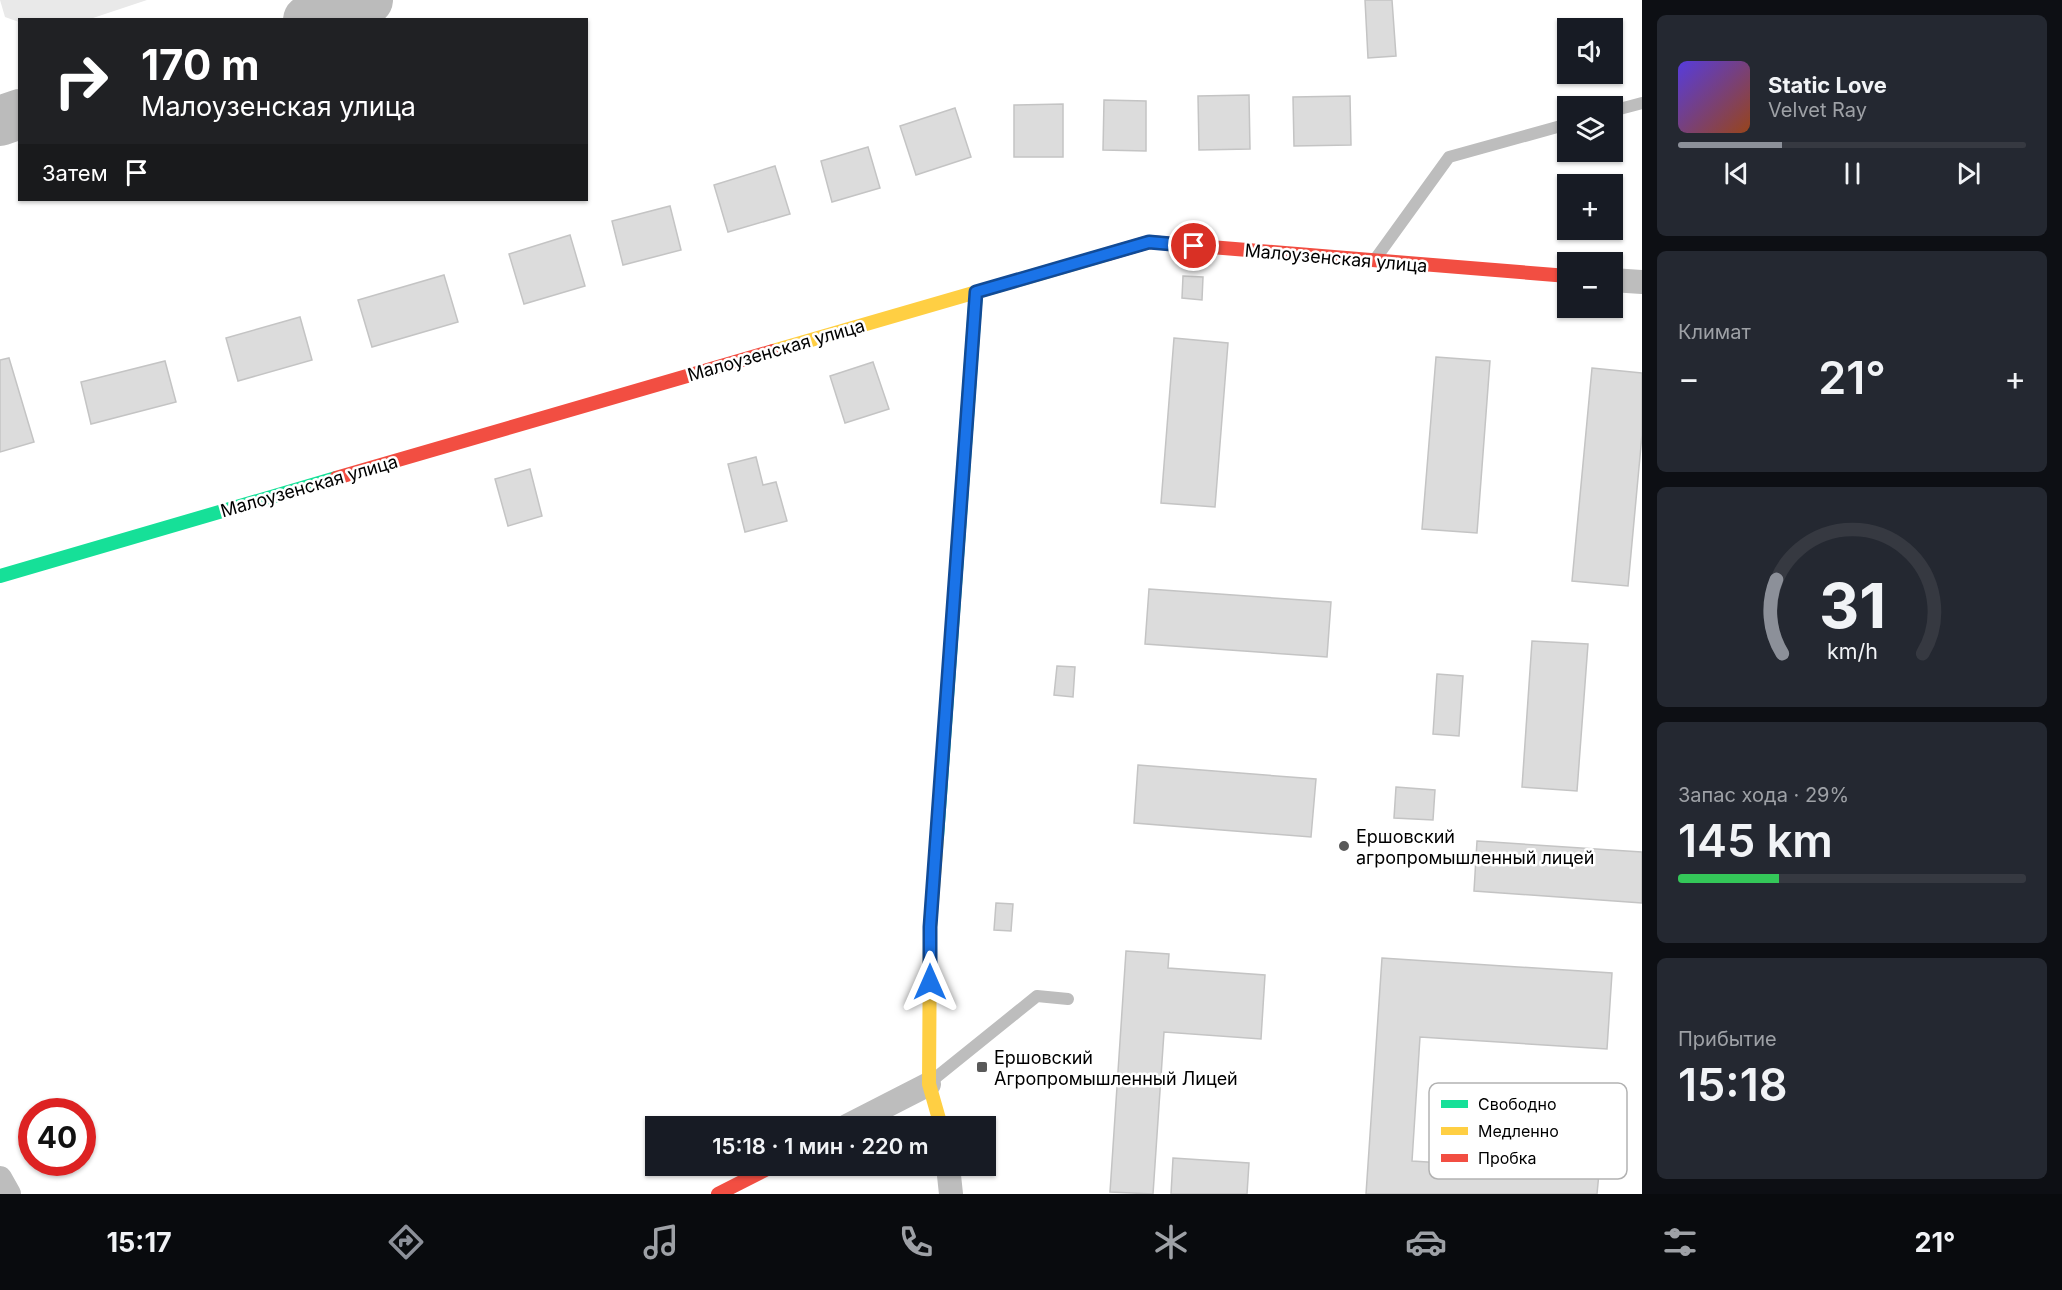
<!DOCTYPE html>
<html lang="ru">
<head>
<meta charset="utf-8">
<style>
  body { margin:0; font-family:Inter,sans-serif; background:#242831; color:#f1f3f6; height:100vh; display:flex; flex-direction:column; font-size:22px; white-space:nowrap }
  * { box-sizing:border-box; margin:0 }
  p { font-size:20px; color:#9ea1a6 }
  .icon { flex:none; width:33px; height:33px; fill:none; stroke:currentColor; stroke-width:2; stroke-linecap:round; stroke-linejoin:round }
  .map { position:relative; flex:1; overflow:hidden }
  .drawer { display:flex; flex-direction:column; gap:15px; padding:15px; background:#0d0f14; width:420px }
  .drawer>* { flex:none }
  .top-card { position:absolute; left:18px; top:18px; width:570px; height:183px; border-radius:0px; box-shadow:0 2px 4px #0004; background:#202124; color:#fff; overflow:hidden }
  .controls { position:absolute; left:1557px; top:18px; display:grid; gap:12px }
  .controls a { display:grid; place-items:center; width:66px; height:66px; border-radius:0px; background:#171b24; box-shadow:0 2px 4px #0004; font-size:30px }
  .speed { position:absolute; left:18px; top:1098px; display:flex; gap:12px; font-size:30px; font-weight:700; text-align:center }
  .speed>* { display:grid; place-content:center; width:78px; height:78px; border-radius:50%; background:#171b24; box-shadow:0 2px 4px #0004; line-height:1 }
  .speed .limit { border:9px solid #d22; background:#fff; color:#111 }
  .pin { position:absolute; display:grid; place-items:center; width:51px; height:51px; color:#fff; margin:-26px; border:3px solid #fff; border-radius:50%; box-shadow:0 2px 6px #0007 }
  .me { position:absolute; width:66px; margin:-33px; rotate:0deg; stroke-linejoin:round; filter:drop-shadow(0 0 4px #0008) }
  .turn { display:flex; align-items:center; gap:21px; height:126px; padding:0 24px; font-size:27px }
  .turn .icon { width:78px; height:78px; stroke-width:2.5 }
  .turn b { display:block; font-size:42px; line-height:51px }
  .then { display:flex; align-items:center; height:57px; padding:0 24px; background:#0003; gap:12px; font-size:22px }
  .big { font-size:45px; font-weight:600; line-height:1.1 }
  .drawer .tile { flex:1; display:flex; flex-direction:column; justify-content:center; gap:9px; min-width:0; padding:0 21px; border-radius:9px; background:#242831 }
  .drawer .dial { align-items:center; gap:0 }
  .dial svg { height:156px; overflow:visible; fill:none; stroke:#363941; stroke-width:7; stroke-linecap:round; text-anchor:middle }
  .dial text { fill:#f1f3f6; stroke:none }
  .song { display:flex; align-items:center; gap:18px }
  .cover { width:72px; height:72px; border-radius:9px; background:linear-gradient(135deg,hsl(250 70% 55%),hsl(20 70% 35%)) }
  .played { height:6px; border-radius:3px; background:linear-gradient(90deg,#8c9099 30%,#363941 30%) }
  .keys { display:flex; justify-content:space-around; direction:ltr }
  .heat { display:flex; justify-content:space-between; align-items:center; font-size:33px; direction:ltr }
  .charge { height:9px; border-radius:4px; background:linear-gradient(90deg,#34c759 29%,#363941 0) }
  .trip { position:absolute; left:645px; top:1116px; width:351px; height:60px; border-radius:0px; background:#171b24; box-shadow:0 2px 4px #0004; font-weight:600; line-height:60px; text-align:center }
  .menu { display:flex; height:96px; justify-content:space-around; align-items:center; background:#090b0e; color:#9ea1a6 }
  .menu .icon { width:42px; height:42px }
  .menu .on { color:#8c9099 }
  .menu b { font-size:27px; color:#f1f3f6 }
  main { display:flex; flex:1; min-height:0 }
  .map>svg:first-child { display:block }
  .green { fill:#e9e9e9 }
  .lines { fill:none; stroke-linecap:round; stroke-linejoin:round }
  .river { stroke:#bbb; stroke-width:50 }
  .building { fill:#dcdcdc; stroke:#c4c4c4; stroke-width:1.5 }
  .lane { stroke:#bdbdbd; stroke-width:12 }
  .street { stroke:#bdbdbd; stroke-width:24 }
  .fast { stroke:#16e098; stroke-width:14 }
  .slow { stroke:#ffcf43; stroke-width:14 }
  .jam { stroke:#f24e42; stroke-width:14 }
  .route-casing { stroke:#114b97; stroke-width:15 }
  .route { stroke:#1a73e8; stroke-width:10 }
  .poi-dot { fill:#595959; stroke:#fff; stroke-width:2 }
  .labels { text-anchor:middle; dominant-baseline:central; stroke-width:5; stroke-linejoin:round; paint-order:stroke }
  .street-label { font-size:18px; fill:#000; stroke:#fff }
  .poi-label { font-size:18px; fill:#000; stroke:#fff; text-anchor:start }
  .key { fill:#fff; stroke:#b2b2b2; stroke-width:1.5 }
  .key-label { font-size:16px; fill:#000 }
</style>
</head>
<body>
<main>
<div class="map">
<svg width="1642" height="1194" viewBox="0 0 1642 1194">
  <rect width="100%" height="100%" fill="#fff"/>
  <!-- green -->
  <path class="green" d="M0,0H147L90,19L20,20L19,22L5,17Z"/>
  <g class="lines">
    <!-- river -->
    <path class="river" d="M308,20L368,0
      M0,121L20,114"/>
  </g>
  <!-- building -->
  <path class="building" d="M1365,0H1392L1396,56L1368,58Z
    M1249,95L1250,149L1199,150L1198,96Z
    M1350,96L1351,145L1294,146L1293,97Z
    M1104,100L1146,101V151L1103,150Z
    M1063,104V157H1014V105Z
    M955,108L971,157L916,175L900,126Z
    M868,147L880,188L832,202L821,161Z
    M775,166L790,214L728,232L714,185Z
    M670,206L681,250L623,265L612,221Z
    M570,235L585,286L524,304L509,254Z
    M444,275L458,322L372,347L358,300Z
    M1183,276L1203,277L1202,300L1182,298Z
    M300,317L312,360L238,381L226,338Z
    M1174,338L1228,343L1215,507L1161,503Z
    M1436,357L1490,361L1477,533L1422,529Z
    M9,358L34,442L0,452V360Z
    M165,361L176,402L91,424L81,382Z
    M873,362L889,409L845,423L830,376Z
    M1592,368L1642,373V435L1628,586L1572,581Z
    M756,457L763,485L776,482L787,521L745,532L728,464Z
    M530,469L542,516L508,526L495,479Z
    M1149,589L1331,602L1327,657L1145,644Z
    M1532,641L1588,644L1577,791L1522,787Z
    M1057,666L1075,667L1073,697L1054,695Z
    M1437,674L1463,676L1459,736L1433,734Z
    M1138,765L1316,779L1311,837L1134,823Z
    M1396,787L1435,790L1433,820L1394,818Z
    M1477,841L1642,852V903L1474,891Z
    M996,903L1013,904L1011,931L994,930Z
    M1126,951L1169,954L1168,968L1265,975L1261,1039L1164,1032L1153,1194L1110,1192Z
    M1382,958L1612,973L1607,1049L1420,1037L1412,1161L1599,1173L1597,1194H1366Z
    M1173,1158L1249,1163L1247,1194H1171Z"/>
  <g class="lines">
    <!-- lane -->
    <path class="lane" d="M1612,111L1642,103
      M1376,258L1449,157L1568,124
      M934,1079L1037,996L1068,999"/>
    <!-- street -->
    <path class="street" d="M1612,280L1642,282
      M847,1126L929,1084
      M948,1166L951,1194
      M0,1178L9,1194"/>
    <!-- fast -->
    <path class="fast" d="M0,576L336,478
      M937,837L976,292"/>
    <!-- slow -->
    <path class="slow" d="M773,351L1108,254
      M937,837L930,927L929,1084L941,1126"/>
    <!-- jam -->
    <path class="jam" d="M1108,254L1149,242L1568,276
      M336,478L773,351
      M718,1194L773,1166"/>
  </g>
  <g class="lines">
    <!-- route casing -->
    <g class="route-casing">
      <path id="route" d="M930,982V927L976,292L1149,242L1194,246"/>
    </g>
    <!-- route -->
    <use href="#route" class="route"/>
  </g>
  <!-- markers -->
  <g class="poi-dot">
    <circle cx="1344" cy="846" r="6"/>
    <rect x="976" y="1061" width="12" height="12" rx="3"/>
  </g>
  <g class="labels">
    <!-- street labels -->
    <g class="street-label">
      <text transform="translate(1336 258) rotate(5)">Малоузенская улица</text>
      <text transform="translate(776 350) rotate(-16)">Малоузенская улица</text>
      <text transform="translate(309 486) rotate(-16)">Малоузенская улица</text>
    </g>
    <!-- poi labels -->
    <g class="poi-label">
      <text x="1356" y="836">Ершовский<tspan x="1356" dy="21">агропромышленный лицей</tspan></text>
      <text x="994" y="1057">Ершовский<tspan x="994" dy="21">Агропромышленный Лицей</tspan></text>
    </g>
  </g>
  <!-- legend -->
  <rect x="1429" y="1083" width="198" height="96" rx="9" class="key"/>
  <rect x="1441" y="1100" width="27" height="8" fill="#16e098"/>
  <rect x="1441" y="1127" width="27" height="8" fill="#ffcf43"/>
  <rect x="1441" y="1154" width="27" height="8" fill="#f24e42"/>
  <g class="key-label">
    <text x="1478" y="1110">Свободно</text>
    <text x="1478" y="1137">Медленно</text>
    <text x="1478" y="1164">Пробка</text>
  </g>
</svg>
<div class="controls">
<a><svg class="icon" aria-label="sound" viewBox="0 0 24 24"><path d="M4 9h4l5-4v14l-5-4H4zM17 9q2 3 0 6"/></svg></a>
<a><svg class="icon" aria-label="layers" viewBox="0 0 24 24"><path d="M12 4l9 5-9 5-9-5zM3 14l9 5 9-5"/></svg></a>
<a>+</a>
<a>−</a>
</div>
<div class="speed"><div class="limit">40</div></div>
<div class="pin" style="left:1194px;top:246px;background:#d93025"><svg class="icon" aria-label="arrive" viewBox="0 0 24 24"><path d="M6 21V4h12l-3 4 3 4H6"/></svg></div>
<svg class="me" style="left:930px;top:982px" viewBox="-20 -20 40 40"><path d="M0-17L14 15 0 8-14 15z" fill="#1a73e8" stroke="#fff" stroke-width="4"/></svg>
<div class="trip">15:18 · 1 мин · 220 m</div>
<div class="top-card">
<div class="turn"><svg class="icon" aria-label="right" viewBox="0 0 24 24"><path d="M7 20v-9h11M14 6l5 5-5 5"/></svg><div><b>170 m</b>Малоузенская улица</div></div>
<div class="then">Затем<svg class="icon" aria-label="arrive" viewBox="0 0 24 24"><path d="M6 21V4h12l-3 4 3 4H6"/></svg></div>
</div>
</div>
<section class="drawer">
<div class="tile">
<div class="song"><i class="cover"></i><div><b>Static Love</b><p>Velvet Ray</p></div></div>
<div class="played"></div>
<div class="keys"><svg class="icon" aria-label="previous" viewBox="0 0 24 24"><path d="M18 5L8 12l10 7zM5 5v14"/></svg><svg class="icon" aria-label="pause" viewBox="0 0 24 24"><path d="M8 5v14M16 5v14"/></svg><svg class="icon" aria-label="next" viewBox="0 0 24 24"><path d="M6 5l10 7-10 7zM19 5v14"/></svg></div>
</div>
<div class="tile"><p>Климат</p>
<div class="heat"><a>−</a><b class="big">21°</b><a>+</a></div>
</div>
<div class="tile dial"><svg viewBox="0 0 100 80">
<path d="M14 69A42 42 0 1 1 86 69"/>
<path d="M14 69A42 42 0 0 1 11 31" stroke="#8c9099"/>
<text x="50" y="56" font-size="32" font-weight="700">31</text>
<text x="50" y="72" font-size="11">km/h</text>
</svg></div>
<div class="tile"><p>Запас хода · 29%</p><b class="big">145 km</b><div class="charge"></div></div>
<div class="tile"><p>Прибытие</p><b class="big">15:18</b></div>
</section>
</main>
<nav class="menu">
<b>15:17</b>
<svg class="icon on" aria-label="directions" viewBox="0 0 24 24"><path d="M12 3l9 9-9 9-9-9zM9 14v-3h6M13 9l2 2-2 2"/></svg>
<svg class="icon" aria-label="music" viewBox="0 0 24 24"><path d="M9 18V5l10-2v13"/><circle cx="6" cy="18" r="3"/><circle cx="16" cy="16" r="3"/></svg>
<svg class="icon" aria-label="phone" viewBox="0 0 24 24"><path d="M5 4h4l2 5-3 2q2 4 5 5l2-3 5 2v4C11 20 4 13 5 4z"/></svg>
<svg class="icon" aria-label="climate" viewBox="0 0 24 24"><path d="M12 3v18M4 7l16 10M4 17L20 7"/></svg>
<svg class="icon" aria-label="car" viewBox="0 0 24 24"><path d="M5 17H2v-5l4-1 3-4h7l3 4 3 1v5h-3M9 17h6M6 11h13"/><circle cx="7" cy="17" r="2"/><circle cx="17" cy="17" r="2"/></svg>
<svg class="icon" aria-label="filters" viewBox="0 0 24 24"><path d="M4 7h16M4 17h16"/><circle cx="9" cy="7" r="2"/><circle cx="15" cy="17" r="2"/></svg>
<b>21°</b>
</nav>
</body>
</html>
